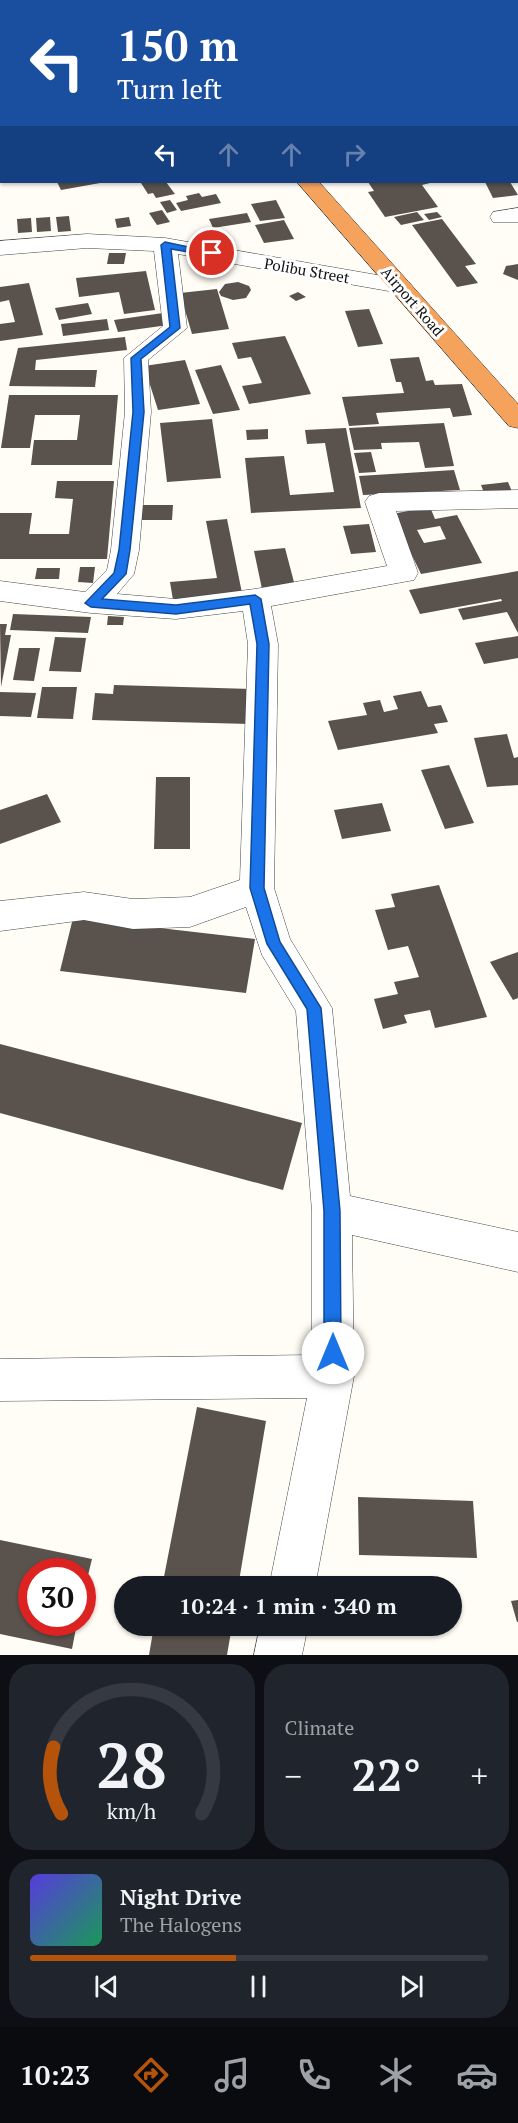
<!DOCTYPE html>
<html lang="en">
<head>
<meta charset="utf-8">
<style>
  body { margin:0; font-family:"PT Serif",serif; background:#20242c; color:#f1f3f6; height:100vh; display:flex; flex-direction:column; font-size:22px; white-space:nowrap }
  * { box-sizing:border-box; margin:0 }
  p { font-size:20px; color:#9ea1a6 }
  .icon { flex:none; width:33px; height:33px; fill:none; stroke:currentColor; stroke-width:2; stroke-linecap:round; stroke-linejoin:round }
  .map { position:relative; height:1655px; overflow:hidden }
  .panel { display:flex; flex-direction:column; gap:9px; padding:9px; background:#0d0f14; flex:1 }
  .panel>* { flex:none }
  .hud { position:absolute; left:0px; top:0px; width:519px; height:183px; box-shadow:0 2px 4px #0004; background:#1a4fa0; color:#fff; overflow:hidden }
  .speed { position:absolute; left:18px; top:1558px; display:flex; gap:12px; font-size:30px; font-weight:700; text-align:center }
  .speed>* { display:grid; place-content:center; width:78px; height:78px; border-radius:50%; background:#171b24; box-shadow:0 2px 4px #0004; line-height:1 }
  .speed .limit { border:9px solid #d22; background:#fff; color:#111 }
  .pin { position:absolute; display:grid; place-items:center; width:51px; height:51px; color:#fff; margin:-26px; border:3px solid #fff; border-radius:50%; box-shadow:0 2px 6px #0007 }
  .me { position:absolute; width:66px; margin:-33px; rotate:0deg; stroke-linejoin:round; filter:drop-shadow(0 0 4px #0008) }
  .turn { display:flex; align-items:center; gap:21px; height:126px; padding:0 18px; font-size:27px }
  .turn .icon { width:78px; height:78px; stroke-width:2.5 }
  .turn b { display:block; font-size:42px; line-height:51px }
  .lanes { display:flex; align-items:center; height:57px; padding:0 18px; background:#0003; justify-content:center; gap:30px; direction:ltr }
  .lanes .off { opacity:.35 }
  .big { font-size:45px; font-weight:800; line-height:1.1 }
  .panel .widget { flex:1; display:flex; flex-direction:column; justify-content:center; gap:9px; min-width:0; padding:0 21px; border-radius:24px; background:#20242c }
  .panel .dial { align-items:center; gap:0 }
  .dial svg { height:156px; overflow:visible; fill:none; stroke:#363941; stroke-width:7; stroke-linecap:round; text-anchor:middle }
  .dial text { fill:#f1f3f6; stroke:none }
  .song { display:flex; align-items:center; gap:18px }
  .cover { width:72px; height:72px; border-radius:9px; background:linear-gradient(135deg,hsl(250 70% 55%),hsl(150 70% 35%)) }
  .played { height:6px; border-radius:3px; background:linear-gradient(90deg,#b45309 45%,#363941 45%) }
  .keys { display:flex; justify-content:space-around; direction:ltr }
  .heat { display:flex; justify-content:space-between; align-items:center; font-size:33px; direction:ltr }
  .panel .tiles { flex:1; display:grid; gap:9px; grid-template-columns:1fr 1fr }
  .widget:last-child { grid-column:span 2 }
  .trip { position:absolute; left:114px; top:1576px; width:348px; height:60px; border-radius:30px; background:#171b24; box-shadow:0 2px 4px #0004; font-weight:800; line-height:60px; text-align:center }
  .dock { display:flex; height:96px; justify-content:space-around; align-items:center; background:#090b0e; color:#9ea1a6 }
  .dock .icon { width:42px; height:42px }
  .dock .current { color:#b45309 }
  .dock b { font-size:27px; color:#f1f3f6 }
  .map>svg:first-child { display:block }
  .building { fill:#5a524d; fill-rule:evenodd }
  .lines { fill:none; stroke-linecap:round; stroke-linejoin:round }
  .minor-casing { stroke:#444; stroke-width:1 }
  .highway-casing { stroke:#222; stroke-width:1 }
  .minor { fill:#fff; fill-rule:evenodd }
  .highway { fill:#f5a25d; fill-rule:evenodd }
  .route { fill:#1a73e8; stroke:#114b97; stroke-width:1.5 }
  .labels { text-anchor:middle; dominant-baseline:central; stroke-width:6; stroke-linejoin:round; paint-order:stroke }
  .far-street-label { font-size:15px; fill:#111; stroke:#fff }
</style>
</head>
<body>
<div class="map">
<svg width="518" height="1655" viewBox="0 0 518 1655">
  <rect width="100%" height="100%" fill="#fffdf5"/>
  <!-- building -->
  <path class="building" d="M57,182H100V183L61,190Z
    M166,182L175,194L156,198L153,193L148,194L141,183Z
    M368,182H434L422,185L438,207L385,217L368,192L374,191Z
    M485,182H510L518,195L493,198Z
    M199,193L202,197L216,194L221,203L181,211L176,203L188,200L186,196Z
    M170,200L177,210L167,213L160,202Z
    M276,200L285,218L260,221L251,204Z
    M162,210L170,222L157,225L149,213Z
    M417,212L424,220L401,225L394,217Z
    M437,212L442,217L429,220L424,214Z
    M247,213L251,222L213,228L209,219Z
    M69,216L71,231L58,232L56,217Z
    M50,217L51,231L37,232L36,218Z
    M129,217L131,226L117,228L115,219Z
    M31,218L32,232L18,233L17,219Z
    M442,219L476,264L465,266L478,283L457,287L412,225Z
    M284,220L294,239L264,243L255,225Z
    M109,253H126L124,264H107Z
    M518,264V280L503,274L506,266Z
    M146,271L155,310L124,314L119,292L79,297L76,278Z
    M238,282L249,286L251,290L246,298L233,300L221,296L219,292L225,284Z
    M29,283L43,335L0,341V324L15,322L9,300L0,302V287Z
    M217,289L229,329L192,334L180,293Z
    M298,292L306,297L296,301L289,296Z
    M88,303L92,314L59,320L55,308Z
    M369,309L383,344L358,347L345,311Z
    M163,313L168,325L118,332L114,320Z
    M107,319L109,330L63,336L61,324Z
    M285,336L311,394L249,404L242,386L262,383L251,357L238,359L232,343Z
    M125,337L127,350L36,360L35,370H97L95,387L9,386L18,348Z
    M419,357L426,381L433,380L435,385L462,384L472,415L453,417L450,408L376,413L379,424L349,426L342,397L404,393L401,382H396L390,359Z
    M185,360L200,404L158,410L144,366Z
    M221,365L240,410L213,414L195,370Z
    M9,395H118L112,465H31L34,440H77L80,415H35L30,448H1Z
    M212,419L221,478L167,482L160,423Z
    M444,423L454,466L425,468L419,442L381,443L382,449L354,450L349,428Z
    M346,428L361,508L251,513L245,458L284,456L290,495L334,492L325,443L307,444L305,430Z
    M268,429V439L247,440L246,430Z
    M371,452L376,472L359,473L354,453Z
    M454,470L460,490L363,495L359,476Z
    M57,481H114L107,559H0V513H32L29,534H69L73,499L55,498Z
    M508,482L513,494L486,498L481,485Z
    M142,505H173L172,520H141Z
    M430,507L435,519L457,515L482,563L421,574L392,514ZM440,526L446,539L424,543L417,530Z
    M227,519L242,593L173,600L170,582L217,578L206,521Z
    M369,524L376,552L351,554L343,526Z
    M285,548L295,586L262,589L254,551Z
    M80,567H95L93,583L78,582Z
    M37,568H60L59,579H35Z
    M518,571V633L507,612L463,620L458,609L502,601L501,599L420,614L409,590Z
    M13,614L91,617L88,633L10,630Z
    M108,616L124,617L123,625H107Z
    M0,624H7L5,635H11L1,687Z
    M518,636V658L484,664L475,643Z
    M55,637L86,638L81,672L49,671Z
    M19,648H40L34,681L13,680Z
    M114,685L252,689L251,724L92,720L95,693L113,694Z
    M42,687H77L73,719L37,718Z
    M421,691L428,707L441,705L448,722L434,724L438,733L338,750L328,721L367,715L363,703L380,700L384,712L398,709L393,696Z
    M0,692L36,693L31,717L0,716Z
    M507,734L514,758L518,757V785L487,787L474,738Z
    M449,765L474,823L445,829L421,770Z
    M156,777H190V849H154Z
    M47,794L61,822L0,844V810Z
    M382,803L391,831L342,839L334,810Z
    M439,885L487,1017L435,1028L430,1010L404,1015L407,1023L383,1029L374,999L398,994L394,982L419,977L408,946L388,950L375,910L395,907L391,894Z
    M73,918L255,939L246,993L60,971Z
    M518,952V998L513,1000L490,962Z
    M0,1044L302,1123L283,1190L0,1113Z
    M197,1407L266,1421L238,1587H162Z
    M358,1497L473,1501L477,1558L359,1555Z
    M0,1540L92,1559L83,1596L82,1572H32V1623H77L72,1649L0,1634Z
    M518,1600V1622H517L511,1601Z
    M154,1626H232L227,1655H149Z"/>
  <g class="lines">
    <!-- minor casing -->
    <g class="minor-casing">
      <path id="minor" d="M190,0H213L189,2Z
        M518,208V222H493L490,217L493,212Z
        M87,234L165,238L400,279L408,281L412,286L408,291L400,293L178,254L187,328L148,360L151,412L139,550L134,574L117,594L176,599L255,589L387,566L365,502L369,496L379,493L518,490V508L396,511L418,573L414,580L271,606L278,644L274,888L290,939L332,1008L350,1196L518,1232V1272L352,1235L354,1376L315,1587H269L307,1398L0,1401V1359L312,1355V1211L296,1011L262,955L246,907L190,927L133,929L84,920L0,931V901L84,892L133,899L190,897L240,880L248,644L243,611L176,619L91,613L0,601V581L85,592L107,570L111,550L125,412L124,358L163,326L154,251L87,248L0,255V241Z
        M260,1626H308L302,1655H254Z"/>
    </g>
    <!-- highway casing -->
    <g class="highway-casing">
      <path id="highway" d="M147,0H165L166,2H148Z
        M297,182H319L518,404V428L509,426Z"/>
    </g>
    <!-- minor -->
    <use href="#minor" class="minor"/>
    <!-- highway -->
    <use href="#highway" class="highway"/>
  </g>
  <!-- route -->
  <path class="route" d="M165,242L217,253L212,256L171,249L180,328L141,359L144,412L130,550L126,574L102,599L176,605L255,595L261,599L269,644L264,888L280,942L321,1008L340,1211L341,1353L339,1359L333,1361L326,1359L324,1353V1211L307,1009L267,944L250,888L257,644L250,604L176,614L91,607L85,603L114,573L119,550L133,412L131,358L170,327L161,245Z"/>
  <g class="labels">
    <!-- far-street labels -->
    <g class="far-street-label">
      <text transform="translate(307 270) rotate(10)">Polibu Street</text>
      <text transform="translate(413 301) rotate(49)">Airport Road</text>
    </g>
  </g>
</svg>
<div class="speed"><div class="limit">30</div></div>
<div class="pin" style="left:212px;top:253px;background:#d93025"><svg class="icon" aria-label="arrive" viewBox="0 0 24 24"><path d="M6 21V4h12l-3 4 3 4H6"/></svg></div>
<svg class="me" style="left:333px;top:1353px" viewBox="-20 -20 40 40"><circle r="19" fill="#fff"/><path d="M0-13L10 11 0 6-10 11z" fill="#1a73e8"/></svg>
<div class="trip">10:24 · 1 min · 340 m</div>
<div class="hud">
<div class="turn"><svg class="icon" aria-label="left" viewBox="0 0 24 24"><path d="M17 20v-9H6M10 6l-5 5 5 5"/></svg><div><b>150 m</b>Turn left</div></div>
<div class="lanes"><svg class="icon" aria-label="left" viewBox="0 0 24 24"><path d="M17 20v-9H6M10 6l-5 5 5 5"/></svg><svg class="icon off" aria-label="ahead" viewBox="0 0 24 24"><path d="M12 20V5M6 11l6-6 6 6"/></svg><svg class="icon off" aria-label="ahead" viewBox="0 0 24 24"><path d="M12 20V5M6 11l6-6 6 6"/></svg><svg class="icon off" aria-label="right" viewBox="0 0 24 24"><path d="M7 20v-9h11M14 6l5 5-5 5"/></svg></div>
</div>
</div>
<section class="panel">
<div class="tiles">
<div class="widget dial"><svg viewBox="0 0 100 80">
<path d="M14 69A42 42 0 1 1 86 69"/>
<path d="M14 69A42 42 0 0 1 10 35" stroke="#b45309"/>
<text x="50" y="56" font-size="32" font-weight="700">28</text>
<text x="50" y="72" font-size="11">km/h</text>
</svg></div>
<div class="widget"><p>Climate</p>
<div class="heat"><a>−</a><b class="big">22°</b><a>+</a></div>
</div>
<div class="widget">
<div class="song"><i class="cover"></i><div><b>Night Drive</b><p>The Halogens</p></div></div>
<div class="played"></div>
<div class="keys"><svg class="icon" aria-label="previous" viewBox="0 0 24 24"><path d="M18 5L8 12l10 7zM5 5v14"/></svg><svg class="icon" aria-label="pause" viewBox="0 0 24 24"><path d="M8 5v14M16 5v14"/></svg><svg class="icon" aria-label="next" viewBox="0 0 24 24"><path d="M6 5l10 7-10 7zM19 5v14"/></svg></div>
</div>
</div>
</section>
<nav class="dock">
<b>10:23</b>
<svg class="icon current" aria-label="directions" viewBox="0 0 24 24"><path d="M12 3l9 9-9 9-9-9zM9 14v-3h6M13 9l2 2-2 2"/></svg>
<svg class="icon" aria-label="music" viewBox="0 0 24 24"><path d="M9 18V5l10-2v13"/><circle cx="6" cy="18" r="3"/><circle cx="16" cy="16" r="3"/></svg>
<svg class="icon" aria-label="phone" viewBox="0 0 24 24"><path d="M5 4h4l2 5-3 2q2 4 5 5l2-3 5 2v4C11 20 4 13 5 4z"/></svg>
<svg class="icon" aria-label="climate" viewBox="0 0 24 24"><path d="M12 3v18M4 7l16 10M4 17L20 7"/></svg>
<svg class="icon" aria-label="car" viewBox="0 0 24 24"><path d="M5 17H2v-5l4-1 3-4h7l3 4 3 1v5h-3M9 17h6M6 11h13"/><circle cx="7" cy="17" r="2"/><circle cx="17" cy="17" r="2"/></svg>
</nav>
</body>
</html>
